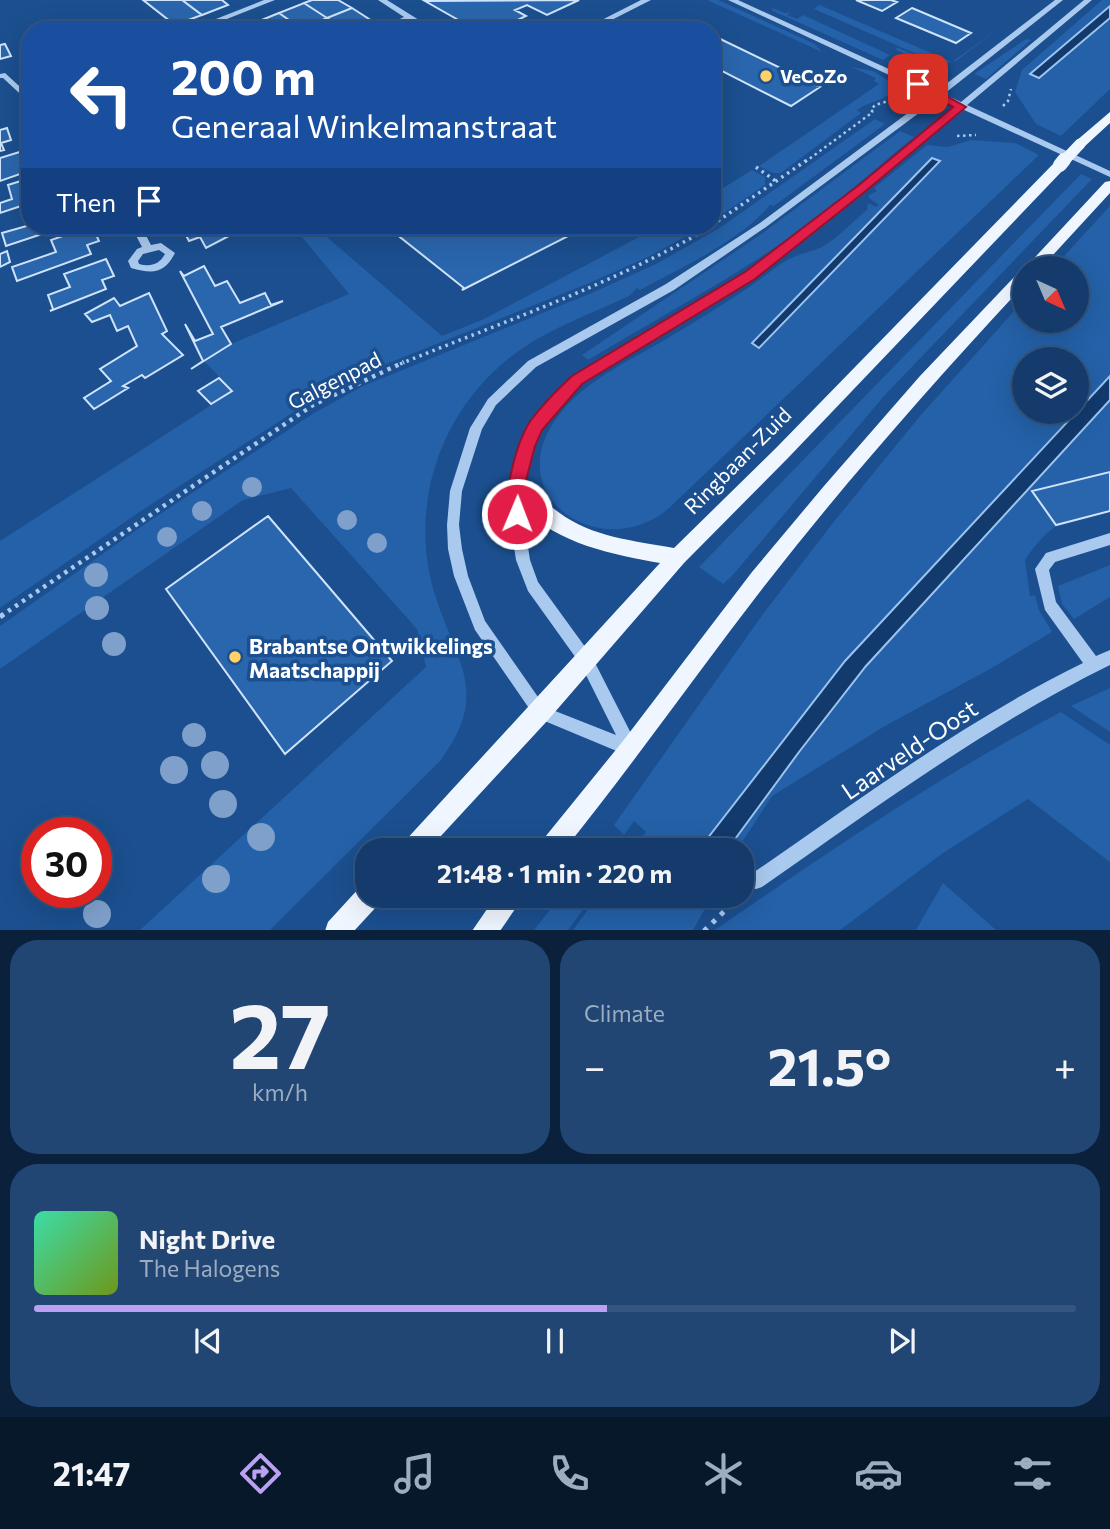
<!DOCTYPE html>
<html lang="en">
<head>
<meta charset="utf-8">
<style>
  body { margin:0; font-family:Commissioner,sans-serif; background:#214673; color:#f1f3f6; height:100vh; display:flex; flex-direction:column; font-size:26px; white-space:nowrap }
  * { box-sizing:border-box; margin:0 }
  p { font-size:23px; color:#9dadc1 }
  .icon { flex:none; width:38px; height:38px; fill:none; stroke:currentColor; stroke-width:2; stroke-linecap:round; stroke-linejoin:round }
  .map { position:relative; height:930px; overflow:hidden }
  .sheet { display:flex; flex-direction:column; gap:10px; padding:10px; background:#0b203b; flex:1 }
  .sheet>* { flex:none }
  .banner { position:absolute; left:21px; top:21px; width:700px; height:214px; border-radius:28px; box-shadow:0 7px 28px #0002,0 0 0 2px #33557e; background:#1a4fa0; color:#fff; overflow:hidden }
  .needle { width:46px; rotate:136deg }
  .tools { position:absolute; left:1012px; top:256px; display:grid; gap:14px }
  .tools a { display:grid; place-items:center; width:77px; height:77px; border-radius:50%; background:#143b6b; box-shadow:0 7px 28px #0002,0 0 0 2px #33557e; font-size:35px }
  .speed { position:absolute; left:21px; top:817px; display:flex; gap:14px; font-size:35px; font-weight:700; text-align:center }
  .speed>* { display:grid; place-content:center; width:91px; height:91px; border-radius:50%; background:#143b6b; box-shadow:0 7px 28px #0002,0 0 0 2px #33557e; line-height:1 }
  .speed .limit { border:10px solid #d22; background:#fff; color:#111 }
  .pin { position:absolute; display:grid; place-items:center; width:60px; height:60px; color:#fff; margin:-30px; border-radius:14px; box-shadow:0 4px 10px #0006 }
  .me { position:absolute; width:77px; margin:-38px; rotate:1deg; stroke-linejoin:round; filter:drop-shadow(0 0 5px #0008) }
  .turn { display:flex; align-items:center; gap:24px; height:147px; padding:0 35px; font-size:32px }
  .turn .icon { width:91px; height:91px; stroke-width:2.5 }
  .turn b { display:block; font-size:49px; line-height:60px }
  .then { display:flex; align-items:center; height:66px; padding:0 35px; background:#0003; gap:14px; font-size:26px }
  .big { font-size:52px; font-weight:700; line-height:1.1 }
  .sheet .card { flex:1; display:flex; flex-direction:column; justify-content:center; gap:10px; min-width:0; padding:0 24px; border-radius:28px; background:#214673 }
  .sheet .dial { align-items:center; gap:0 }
  .dial b { font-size:91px; line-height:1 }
  .song { display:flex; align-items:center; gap:21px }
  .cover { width:84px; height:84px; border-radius:10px; background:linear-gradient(135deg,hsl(160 70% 55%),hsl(80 70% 35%)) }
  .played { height:7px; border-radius:4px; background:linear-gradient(90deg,#bca0f2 55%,#33557e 55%) }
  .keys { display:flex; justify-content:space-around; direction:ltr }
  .heat { display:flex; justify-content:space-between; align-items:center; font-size:38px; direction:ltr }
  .sheet .tiles { flex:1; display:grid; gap:10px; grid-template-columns:1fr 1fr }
  .card:last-child { grid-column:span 2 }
  .trip { position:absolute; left:355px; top:838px; width:399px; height:70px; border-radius:28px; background:#143b6b; box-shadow:0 7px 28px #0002,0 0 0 2px #33557e; font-weight:700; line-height:70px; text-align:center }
  .tabs { display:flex; height:112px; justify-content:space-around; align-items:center; background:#08182b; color:#9dadc1 }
  .tabs .icon { width:49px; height:49px }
  .tabs .selected { color:#bca0f2 }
  .tabs b { font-size:32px; color:#f1f3f6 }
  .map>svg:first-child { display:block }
  .green { fill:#2461a8; fill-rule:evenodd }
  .water { fill:#123a6d; stroke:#9cc4f0; stroke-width:2 }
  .building { fill:#2a66ad; stroke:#cfe3fa; stroke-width:2 }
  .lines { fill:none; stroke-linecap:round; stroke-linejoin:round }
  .path-far3 { stroke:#a9c9ee; stroke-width:2.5; stroke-dasharray:2.5 3.5; stroke-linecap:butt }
  .path-far2 { stroke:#a9c9ee; stroke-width:3.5; stroke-dasharray:2.5 4.5; stroke-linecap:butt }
  .path-far1 { stroke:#a9c9ee; stroke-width:4.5; stroke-dasharray:3.5 5; stroke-linecap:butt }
  .path { stroke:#a9c9ee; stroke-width:5; stroke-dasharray:4.5 7; stroke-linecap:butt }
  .minor { fill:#a9c9ee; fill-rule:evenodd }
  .major { fill:#f0f6ff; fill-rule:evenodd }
  .major-bridge-far1 { stroke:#f0f6ff; stroke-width:11 }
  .major-bridge { stroke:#f0f6ff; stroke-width:14 }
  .tree { fill:#7ea0ca }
  .route { fill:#e11d48; stroke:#92132f; stroke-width:2 }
  .poi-dot { fill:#ffd166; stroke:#1b4f8f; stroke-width:2.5 }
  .labels { text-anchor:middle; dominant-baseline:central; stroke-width:7; stroke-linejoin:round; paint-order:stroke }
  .far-poi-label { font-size:18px; font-weight:bold; fill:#fff; stroke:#1b4f8f; text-anchor:start }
  .street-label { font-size:21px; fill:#fff; stroke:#1b4f8f }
  .poi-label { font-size:21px; font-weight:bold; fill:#fff; stroke:#1b4f8f; text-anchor:start }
  .near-street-label { font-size:24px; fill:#fff; stroke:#1b4f8f }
</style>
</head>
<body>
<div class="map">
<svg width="1110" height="931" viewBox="0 0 1110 931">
  <rect width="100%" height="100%" fill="#1b4f8f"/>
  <!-- green -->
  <path class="green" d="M707,0H718L815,44L822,52Z
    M808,0L952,62L999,28L956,61L931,66L922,71H909L887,62L904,54L895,49L898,48L937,63L814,9L819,5Z
    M1102,0H1110V6L1030,75L1039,79L1110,18V89L1061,136L1036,124L1015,92L1022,70Z
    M772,8L785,13L791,12L787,15L797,19L803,15L890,55L883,60L773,11Z
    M1026,39L1031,40L986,79L974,74Z
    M851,67L873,71L899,87C890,99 870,101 857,110L861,113L781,173H773L759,166L879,84L874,81L876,78Z
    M875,119L885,124L774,206L770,205C741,240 681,268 640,290L637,288L629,296C593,313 553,327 520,350C441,405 406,506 436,598C458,665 490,693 440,761L270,930H140L426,667L417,629L291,488L243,500L0,669V626L148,522L314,413L363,386L594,292L658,263L718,229Z
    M900,131L914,137C872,171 832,208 789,238C724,283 655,320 588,360L582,355L760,235Z
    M971,140L1015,143L1039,155L668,509C600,566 493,493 562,411C590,377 634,359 671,336C697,321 723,304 748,288C761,279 774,268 787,260C798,254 811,252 822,247C838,238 853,221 867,210L868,203L876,207L879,205L869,198V195L877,191L874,188L927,145L948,147ZM933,157L940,161L760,348L752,343Z
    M752,170L765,177V185L712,221V195Z
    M1081,174L1092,179L884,396L732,576L723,584L699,567Z
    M1110,206V376L845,661L708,839L721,850H631L628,848L622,850L630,841L637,846L646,832L634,821L624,835L614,825L763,614L832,524L920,416L1024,300V320H1076V268H1053ZM1024,359H1076V411H1024Z
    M293,226H314L442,336L484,319L660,226H704L650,256L587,284L356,376L306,404L141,511L0,608V541L233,391L204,361L231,344L349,294Z
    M1110,400V503C1068,519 1051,521 1025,560L1030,596L1035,595L1039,610L1052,632L990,669L885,726L772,796L737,850H727L799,752L866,666Z
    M1110,565V597L1074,619L1062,604L1058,586Z
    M1110,688V732L1071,706Z
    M1061,712L1110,745V862L1028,799L943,853L840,930H715C828,852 939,776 1061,712Z
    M943,883L996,930H916Z
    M561,896H593L568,930H534Z
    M598,896H712L693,930H573Z"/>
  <!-- water -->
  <path class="water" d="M1110,6V18L1039,78L1030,74Z
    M932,158L940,161L759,348L752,343Z
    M1110,376V400L866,666L799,752L727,850H721L707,839L845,661Z"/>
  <!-- building -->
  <path class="building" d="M143,0H182L202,15L175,25Z
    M182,0H222L228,5L202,15Z
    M312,0H338L352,8L327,18L304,3Z
    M579,0L547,15L527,5L515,10L526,16L497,30H476L425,1Z
    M856,0H891L897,2L882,11Z
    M304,3L327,18L302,29L279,13Z
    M352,8L372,21L345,30L327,18Z
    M912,8L971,33L956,43L896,18Z
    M279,13L302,29L263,30L254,23Z
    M327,18L345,30L302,29Z
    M682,20L702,30H664Z
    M712,35L820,87L791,106L712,66Z
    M5,44L11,56L0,59V45Z
    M7,128L11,140L1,143L4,150L0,151V130Z
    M26,150L30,163L20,166L23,173L0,181V158Z
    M30,178V203L0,213V203L12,199L8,185Z
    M30,225V226H66L6,246L2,233Z
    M92,226L99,241L87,245L91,254L17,281L12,267L56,252L51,240Z
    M181,226H248L206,248L200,237L189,241Z
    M386,226H581L586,227L462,290L464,288Z
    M7,251L10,262L0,267V254Z
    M106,259L114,276L102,280L106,289L50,311L53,309L48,295L70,287L64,274Z
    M204,266L215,286L227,281L240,303L265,293L271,305L283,301L221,327L231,344L191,369L203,361L185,324L195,341L213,334L180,271L184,276Z
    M149,293L167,331L162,334L183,355L145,378L142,375L123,386L128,388L94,409L84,398L111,381L100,369L137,346L128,326L117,331L110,315L92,322L85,314L114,298L120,306Z
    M219,378L232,391L211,404L198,391Z
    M1110,472V511L1056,525L1032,491Z
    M268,516L392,661L285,754L166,589Z"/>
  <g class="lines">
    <!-- path-far3 -->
    <path class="path-far3" d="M1003,106L1008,101L1011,89
      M873,112L871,110L875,105L898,98
      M957,136L976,135
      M805,162L873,112"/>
    <!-- path-far2 -->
    <path class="path-far2" d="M756,167L777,182
      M712,225L807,160
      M400,364C505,321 614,284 712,226"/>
    <!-- path-far1 -->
    <path class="path-far1" d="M1,616L313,405L404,362"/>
    <!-- path -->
    <path class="path" d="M0,617L4,614
      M704,931L740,896"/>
    <!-- minor -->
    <path class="minor" d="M264,0H275L199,30H188Z
      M378,0H387L435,30H425L409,20L387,30H376L404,17Z
      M641,0H651L592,30H582Z
      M728,0H738L937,91L1055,0H1063L944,94L961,102L1084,0H1092L967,105L1110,171V177L962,109L866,190L754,279L581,383L552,412L541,429L533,445L523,484L526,534L530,560L538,582L591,655L639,749L636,754L631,757L535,717L475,630L454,576L448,549L447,525L450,491L470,428L488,399L528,361L666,284L760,223L932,95ZM939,98L956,106L860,186L746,273L573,377L544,406L532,423L521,445L511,484L512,534L516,560L528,591L581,665L616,735L545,707L485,621L468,576L462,549L459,525L462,491L482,429L496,405L536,367L674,290L766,227Z
      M5,73L30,96V103L3,78H0V74Z
      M131,226H141L151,245L161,243L175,253C164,274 153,274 131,268L128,261L137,249L142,247ZM159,250L165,254C159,265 150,267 139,264L138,261L143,254Z
      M1110,533V545L1055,562L1049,570L1056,602L1096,656L1110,650V665C986,726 875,808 762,887L756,889L750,887L748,881L750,875C858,801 964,721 1083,663L1045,610L1035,569L1046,553Z"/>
    <!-- major -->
    <path class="major" d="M1110,112V123L1084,147H1076V141Z
      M1060,161L1066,165L1065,168L788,458L684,563L548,720L428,850H400L404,842L660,563C605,553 535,540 508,484L511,479L517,476L523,479C571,534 605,536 674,548L776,448L1055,162Z
      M1110,181V193L1041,268H1025L1105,182Z
      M1024,271V285C934,382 847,480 766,584C698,672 634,763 564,850H537L541,842L623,741L752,572L824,486L920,376L1019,272Z
      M368,884V896H381L378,905L354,931H325L328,922L360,887Z
      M496,896H524L500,931H472Z"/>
    <!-- major-bridge-far1 -->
    <path class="major-bridge-far1" d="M1063,162L1080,144"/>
    <!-- major-bridge -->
    <path class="major-bridge" d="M1060,165L1064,160"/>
  </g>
  <!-- trees -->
  <g class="tree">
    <circle cx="252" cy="487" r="10"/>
    <circle cx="202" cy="511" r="10"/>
    <circle cx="347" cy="520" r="10"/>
    <circle cx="167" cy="537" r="10"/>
    <circle cx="377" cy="543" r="10"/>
    <circle cx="96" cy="575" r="12"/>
    <circle cx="97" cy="608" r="12"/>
    <circle cx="114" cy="644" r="12"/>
    <circle cx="194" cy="735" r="12"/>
    <circle cx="215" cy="765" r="14"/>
    <circle cx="174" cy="770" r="14"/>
    <circle cx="223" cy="804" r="14"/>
    <circle cx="261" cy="837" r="14"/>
    <circle cx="216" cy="879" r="14"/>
    <circle cx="97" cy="914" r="14"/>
  </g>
  <!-- route -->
  <path class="route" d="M914,82H922L966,107L867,190L755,279L582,384L542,430L535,446L525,484L526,514L523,519L517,521L511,519C501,496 517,441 531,420C543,404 557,390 572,376L745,272L859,185L953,107L914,87Z"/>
  <!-- markers -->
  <g class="poi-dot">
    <circle cx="766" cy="76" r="7"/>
    <circle cx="235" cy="657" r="7"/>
  </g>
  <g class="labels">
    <!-- far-poi labels -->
    <g class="far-poi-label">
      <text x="780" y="76">VeCoZo</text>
    </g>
    <!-- street labels -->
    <g class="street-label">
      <text transform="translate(334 380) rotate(-27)">Galgenpad</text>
      <text transform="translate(737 460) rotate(-45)">Ringbaan-Zuid</text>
    </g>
    <!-- poi labels -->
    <g class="poi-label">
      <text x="249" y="645">Brabantse Ontwikkelings<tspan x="249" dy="24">Maatschappij</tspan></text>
    </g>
    <!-- near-street labels -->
    <g class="near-street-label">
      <text transform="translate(909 749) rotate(-34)">Laarveld-Oost</text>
    </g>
  </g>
</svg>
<div class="tools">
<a><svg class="needle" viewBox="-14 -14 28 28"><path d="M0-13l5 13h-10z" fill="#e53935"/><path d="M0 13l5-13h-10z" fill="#9dadc1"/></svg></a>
<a><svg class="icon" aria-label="layers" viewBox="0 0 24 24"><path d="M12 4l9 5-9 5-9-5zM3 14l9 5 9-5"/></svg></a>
</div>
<div class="speed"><div class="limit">30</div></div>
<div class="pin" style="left:918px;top:84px;background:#d93025"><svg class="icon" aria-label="arrive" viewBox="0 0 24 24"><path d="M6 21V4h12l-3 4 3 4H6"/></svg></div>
<svg class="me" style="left:517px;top:514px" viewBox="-20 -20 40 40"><circle r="17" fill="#e11d48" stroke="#fff" stroke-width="3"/><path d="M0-11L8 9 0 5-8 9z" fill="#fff"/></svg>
<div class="trip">21:48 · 1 min · 220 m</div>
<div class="banner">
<div class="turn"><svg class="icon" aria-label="left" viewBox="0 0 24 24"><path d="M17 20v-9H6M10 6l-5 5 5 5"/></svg><div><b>200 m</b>Generaal Winkelmanstraat</div></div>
<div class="then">Then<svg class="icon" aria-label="arrive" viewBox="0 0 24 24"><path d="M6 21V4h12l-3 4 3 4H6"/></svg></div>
</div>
</div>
<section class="sheet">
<div class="tiles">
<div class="card dial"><b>27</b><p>km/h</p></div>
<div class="card"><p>Climate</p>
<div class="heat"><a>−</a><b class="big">21.5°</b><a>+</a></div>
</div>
<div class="card">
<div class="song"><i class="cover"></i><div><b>Night Drive</b><p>The Halogens</p></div></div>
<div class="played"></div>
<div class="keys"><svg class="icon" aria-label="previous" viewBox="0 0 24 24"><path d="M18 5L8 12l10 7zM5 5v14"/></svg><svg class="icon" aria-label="pause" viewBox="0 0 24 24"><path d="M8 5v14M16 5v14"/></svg><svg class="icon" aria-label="next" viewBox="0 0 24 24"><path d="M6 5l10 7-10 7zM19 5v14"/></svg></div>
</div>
</div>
</section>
<nav class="tabs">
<b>21:47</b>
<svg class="icon selected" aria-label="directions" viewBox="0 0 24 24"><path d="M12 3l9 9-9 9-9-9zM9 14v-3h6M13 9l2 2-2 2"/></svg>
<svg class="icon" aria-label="music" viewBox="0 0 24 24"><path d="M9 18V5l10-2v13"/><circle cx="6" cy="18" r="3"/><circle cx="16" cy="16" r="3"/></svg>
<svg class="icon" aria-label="phone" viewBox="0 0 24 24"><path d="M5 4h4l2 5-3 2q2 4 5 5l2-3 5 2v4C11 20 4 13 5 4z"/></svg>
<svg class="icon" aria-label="climate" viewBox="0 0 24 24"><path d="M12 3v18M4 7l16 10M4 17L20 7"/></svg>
<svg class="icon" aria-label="car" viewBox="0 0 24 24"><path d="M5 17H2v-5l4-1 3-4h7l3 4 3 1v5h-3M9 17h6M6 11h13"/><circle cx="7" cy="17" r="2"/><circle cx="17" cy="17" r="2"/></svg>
<svg class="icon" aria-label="filters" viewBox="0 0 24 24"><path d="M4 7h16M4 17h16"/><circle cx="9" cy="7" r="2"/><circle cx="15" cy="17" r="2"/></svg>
</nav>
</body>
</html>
